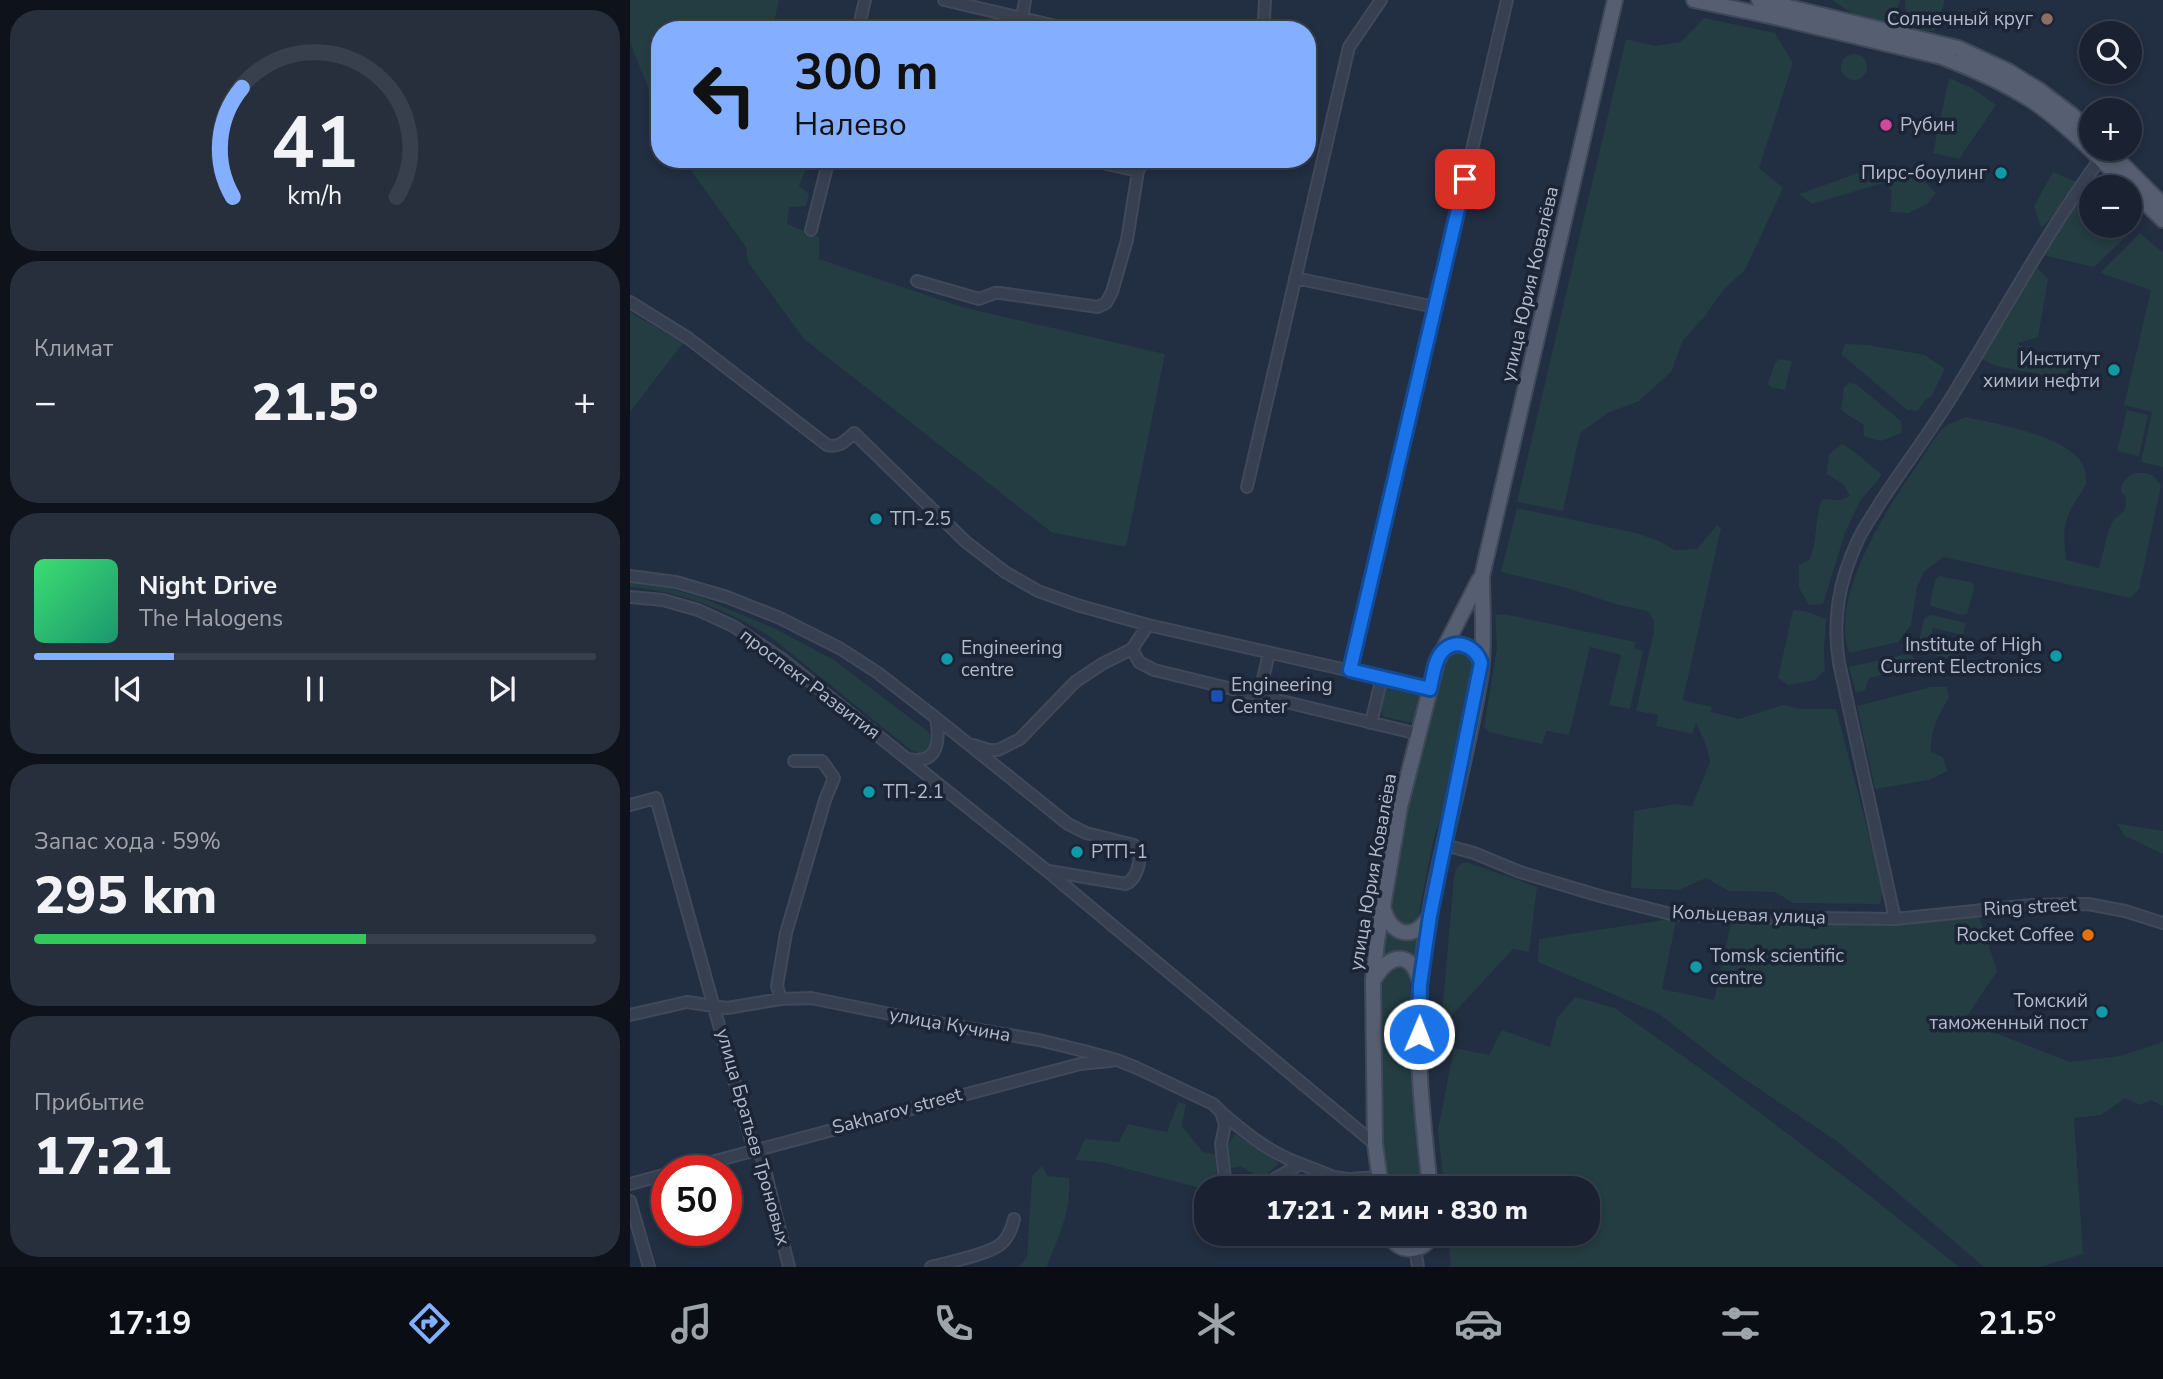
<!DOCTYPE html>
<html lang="ru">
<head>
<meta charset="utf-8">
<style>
  body { margin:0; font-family:"Nunito Sans",sans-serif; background:#272f3d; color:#f1f3f6; height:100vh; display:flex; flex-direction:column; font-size:26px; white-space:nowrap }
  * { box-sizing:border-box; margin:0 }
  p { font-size:23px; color:#9fa4ab }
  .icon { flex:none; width:38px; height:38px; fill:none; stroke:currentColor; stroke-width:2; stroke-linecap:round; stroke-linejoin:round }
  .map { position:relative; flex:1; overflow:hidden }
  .drawer { display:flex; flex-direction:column; gap:10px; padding:10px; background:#0e131b; width:630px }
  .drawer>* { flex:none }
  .banner { position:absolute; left:21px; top:21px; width:665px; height:147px; border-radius:28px; box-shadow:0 4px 10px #0003,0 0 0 2px #383f4d; background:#84aeff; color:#111; overflow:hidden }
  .tools { position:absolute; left:1449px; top:21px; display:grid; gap:14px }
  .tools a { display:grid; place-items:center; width:63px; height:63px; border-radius:50%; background:#1a2231; box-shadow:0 4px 10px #0003,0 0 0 2px #383f4d; font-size:35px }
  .speed { position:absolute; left:21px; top:1155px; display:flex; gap:14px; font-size:35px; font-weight:700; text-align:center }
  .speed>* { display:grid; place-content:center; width:91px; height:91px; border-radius:50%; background:#1a2231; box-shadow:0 4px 10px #0003,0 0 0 2px #383f4d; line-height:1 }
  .speed .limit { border:10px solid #d22; background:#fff; color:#111 }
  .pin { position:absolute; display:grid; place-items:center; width:60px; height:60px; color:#fff; margin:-30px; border-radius:14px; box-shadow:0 4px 10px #0006 }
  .me { position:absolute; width:77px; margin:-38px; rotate:1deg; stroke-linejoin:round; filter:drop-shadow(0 0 5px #0008) }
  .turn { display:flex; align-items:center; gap:24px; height:147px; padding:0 28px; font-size:32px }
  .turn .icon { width:91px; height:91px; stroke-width:2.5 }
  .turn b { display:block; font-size:49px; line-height:60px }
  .big { font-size:52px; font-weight:800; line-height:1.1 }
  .drawer .tile { flex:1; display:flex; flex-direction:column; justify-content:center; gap:10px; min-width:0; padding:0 24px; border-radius:28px; background:#272f3d }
  .drawer .dial { align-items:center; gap:0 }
  .dial svg { height:182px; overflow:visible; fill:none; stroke:#383f4d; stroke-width:7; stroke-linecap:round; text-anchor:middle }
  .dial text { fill:#f1f3f6; stroke:none }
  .song { display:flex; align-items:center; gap:21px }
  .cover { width:84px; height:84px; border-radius:10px; background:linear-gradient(135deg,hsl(140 70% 55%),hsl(160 70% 35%)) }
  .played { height:7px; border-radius:4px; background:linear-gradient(90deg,#84aeff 25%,#383f4d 25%) }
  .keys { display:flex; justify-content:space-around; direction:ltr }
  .heat { display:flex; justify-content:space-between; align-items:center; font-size:38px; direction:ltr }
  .charge { height:10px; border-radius:5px; background:linear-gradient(90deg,#34c759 59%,#383f4d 0) }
  .trip { position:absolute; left:564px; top:1176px; width:406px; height:70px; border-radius:28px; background:#1a2231; box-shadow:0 4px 10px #0003,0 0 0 2px #383f4d; font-weight:800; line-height:70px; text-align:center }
  .tab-bar { display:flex; height:112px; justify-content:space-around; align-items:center; background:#0a0e14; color:#9fa4ab }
  .tab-bar .icon { width:49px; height:49px }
  .tab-bar .selected { color:#84aeff }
  .tab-bar b { font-size:32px; color:#f1f3f6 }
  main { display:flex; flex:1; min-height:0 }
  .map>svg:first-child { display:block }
  .green { fill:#243d42 }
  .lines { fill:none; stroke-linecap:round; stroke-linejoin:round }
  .minor-casing { stroke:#40495a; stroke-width:14 }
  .major-casing { stroke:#40495a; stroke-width:18 }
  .minor { stroke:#374050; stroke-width:10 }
  .major { stroke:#555f71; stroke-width:14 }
  .route-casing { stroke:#114b97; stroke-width:18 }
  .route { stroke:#1a73e8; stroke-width:12 }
  .education-dot { fill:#8d6e63; stroke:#1c2536; stroke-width:2.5 }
  .hotel-dot { fill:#d1479c; stroke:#1c2536; stroke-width:2.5 }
  .culture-dot { fill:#0f9aa8; stroke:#1c2536; stroke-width:2.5 }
  .transit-dot { fill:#1a4fb4; stroke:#1c2536; stroke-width:2.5 }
  .food-dot { fill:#e8710a; stroke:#1c2536; stroke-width:2.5 }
  .labels { text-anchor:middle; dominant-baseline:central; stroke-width:7; stroke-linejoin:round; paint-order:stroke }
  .poi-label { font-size:19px; fill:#b3bbcb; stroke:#1c2536; text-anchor:start }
  .street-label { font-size:19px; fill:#b3bbcb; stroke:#1c2536 }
</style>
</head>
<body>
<main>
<section class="drawer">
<div class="tile dial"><svg viewBox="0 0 100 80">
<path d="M14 69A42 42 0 1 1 86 69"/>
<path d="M14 69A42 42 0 0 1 18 21" stroke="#84aeff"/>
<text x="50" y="56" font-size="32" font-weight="700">41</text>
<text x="50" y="72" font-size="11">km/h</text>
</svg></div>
<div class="tile"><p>Климат</p>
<div class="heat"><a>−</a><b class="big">21.5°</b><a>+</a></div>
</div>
<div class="tile">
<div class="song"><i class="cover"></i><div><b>Night Drive</b><p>The Halogens</p></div></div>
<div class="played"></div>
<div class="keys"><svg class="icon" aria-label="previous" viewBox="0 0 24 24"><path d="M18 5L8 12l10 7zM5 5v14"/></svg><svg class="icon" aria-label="pause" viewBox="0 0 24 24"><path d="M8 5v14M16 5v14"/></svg><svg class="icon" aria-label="next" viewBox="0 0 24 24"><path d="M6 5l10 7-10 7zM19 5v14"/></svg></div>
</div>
<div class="tile"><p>Запас хода · 59%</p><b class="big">295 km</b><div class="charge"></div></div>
<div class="tile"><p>Прибытие</p><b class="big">17:21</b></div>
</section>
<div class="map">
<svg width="1533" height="1267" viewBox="0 0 1533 1267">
  <rect width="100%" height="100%" fill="#222e41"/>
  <!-- green -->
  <path class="green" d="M0,0H149L142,30H30V118L0,42Z
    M1202,0H1270L1265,18L1254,21L1223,14Z
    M1275,0H1315L1305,30C1294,34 1285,26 1276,19Z
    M1074,18L1145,33L1163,63L1129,168L1153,188L1115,270L1094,289L1075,316L1053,340L1041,372L1009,401L978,413L950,433L933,511L887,502L996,39L1025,46L1051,42Z
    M1211 67a13 13 0 1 1 26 0a13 13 0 1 1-26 0Z
    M1319,78L1342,88L1366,105L1329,159L1303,153Z
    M53,159H180L169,186L179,194L176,206L159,207L157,224L189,237V259L332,307L535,354L496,547L421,532L174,339L118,262L116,247Z
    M1263,172L1290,177L1306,193L1298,203L1279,213L1260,212L1262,191L1253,183L1182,204L1169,194L1228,173Z
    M1423,172L1447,182L1440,195L1434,196L1428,214L1411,227L1404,206Z
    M1458,186L1461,189V226H1500V223L1505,228L1464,267L1412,255Z
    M1510,233L1533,253V467L1511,462L1522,412L1494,405L1521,290L1470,273Z
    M1407,268L1418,279L1408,337L1387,343L1400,353L1441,369L1428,378L1366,366L1350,358Z
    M0,312L53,343L0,412Z
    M1215,344L1238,345L1295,355L1315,369L1301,397L1295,400L1288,411L1277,410L1211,354Z
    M1150,359L1162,361L1155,390L1141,387L1138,384L1145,362Z
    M1219,383L1226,384L1271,421L1272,427L1271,433L1251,441L1234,436L1233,424L1216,414L1211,409L1214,387Z
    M1497,410L1518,415L1509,456L1487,451Z
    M1336,417C1366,424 1443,436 1454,468C1456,473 1456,480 1456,485C1435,517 1432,521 1436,560L1469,568C1472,558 1478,528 1483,521C1492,510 1496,517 1496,497L1491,492C1491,475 1509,468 1523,476C1525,477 1530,484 1531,486L1509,589L1501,598L1313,557L1294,572L1287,587L1281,625L1268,642L1219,653C1199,595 1258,507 1290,461C1298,450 1306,433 1316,426C1322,422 1330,420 1336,417Z
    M1212,444L1225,452L1252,475L1230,501L1215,533L1193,604L1179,605L1169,588V565L1180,559C1188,539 1184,519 1192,499L1210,500L1220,496L1213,484L1197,474L1199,454Z
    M887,508L1006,533L1029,541L1045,550L1067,549L1087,525L1091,528L1053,700L1082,707L1081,712L1109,719L1153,705L1171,709H1206L1253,888L1250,904L1163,903L1145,892L1099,891L1076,878L1049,890L1001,888L1004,811L1046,804L1062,806L1080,761L1075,742L1066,723L1062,734L1026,726L1028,715L1006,711L1024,631V620L1018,611L985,604L937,588L871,572Z
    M1309,576L1340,582L1343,584L1344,590L1337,614L1331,615L1301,606L1300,603L1305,580Z
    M0,583L42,589L72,598L146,629L204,660L301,734L299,749L290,753L282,751L142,638C100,611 51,591 0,587Z
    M1163,610L1175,611L1196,619L1194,651L1195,670L1185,680L1159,685L1148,678Z
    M874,614L1005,642L1004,648L1013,651L1000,709L979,705L991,655L960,647L939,735L917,731L912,744L859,732L854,726L867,648L865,615Z
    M1302,615L1336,623L1333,635L1303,628L1298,648L1345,660L1344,665L1289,651L1288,646L1294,619L1297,616Z
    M828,651L841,657L845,667L842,692L817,798L803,841L788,918L777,926L768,924L761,913V908L780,796L807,681L818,654Z
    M1282,653L1285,664L1281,668L1239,678L1235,690L1226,693L1219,667Z
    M761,682L791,692L785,721L783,723L754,717C746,707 752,696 755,685Z
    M1301,687H1317L1319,698C1308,716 1300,731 1301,752L1313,757L1317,771L1299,780L1245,789L1227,706Z
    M1486,823L1533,831V854L1495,836Z
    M832,863H839L907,887L899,952L883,949L811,1027L824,876L827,867Z
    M1349,915L1367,971L1334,1021L1440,1062L1490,1056L1533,1042V1106L1521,1100L1510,1105L1495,1098L1471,1115L1444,1118L1453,1254L1410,1267H1354L1208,1142L1101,1070L1029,1014L908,962L909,939L1040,919L1046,922L1032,989L1084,1000L1101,923L1266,925Z
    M754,929C769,942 774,935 790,937L787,958C772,955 765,949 750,958Z
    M768,966L776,969L780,977V1061L785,1086L794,1188H758L750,1116L749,1083L751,1060L752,978L756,970Z
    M945,997L985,1008L1085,1079L1240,1196L1329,1267H821L818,1234H957V1188H814L808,1130L824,1048L859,1055L872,1030L920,1047L927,1018Z
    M548,1102L556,1104L552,1126L573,1152L588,1155L587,1182L579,1188H570L471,1162L445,1160L455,1139L489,1142L498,1124L537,1132Z
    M605,1134L649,1163L637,1174L628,1177L611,1166L599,1169L598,1145Z
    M412,1166L418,1176L439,1178C442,1212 428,1236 417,1267H389L397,1257L402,1176Z
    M679,1175L713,1188L647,1187L668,1176Z"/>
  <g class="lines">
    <!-- minor casing -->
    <g class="minor-casing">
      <path id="minor" d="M314,0L443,30
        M392,18L395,0
        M228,30L235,0
        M630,30L634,20L635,0
        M455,159L508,171
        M181,230L199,159
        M665,278L805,307
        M287,281L349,299L365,293H370L468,307L476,303L482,292L497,240L508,171L515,159
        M0,302L58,338L197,445C210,448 215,441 224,433L336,542L375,572L408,591L447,605L518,625L800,689
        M617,487L719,47L751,0
        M0,576L46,582L97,597L150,618L211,649L248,673L306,718L438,824L456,833L504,845L510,851C510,863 507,879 496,884L419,871
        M0,597L33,600L68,610L103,626L152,659L416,870L745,1144
        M502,649L509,662L524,670L788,734
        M720,671L877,0
        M629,696L639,653
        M741,723L752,677
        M343,745L359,750H368L390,739L445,682L472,664L502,649L518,625
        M278,759C309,765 310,740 306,718
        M0,805L26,798L121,1141L132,1158L159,1267
        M815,845L844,853L890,872L970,896L1041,914L1098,917L1265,919L1402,905L1458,904L1495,911L1533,923
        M1265,919L1209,663C1202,618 1209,581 1228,540C1234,527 1243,515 1250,503C1274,466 1301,431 1324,393C1372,315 1416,233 1470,159
        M151,999L147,986L156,933L195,800L204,778L192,761H164
        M0,1015L57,1002L97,1008L151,999L181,998L290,1020L409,1040L454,1051L487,1060L507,1068L583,1104L591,1112L595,1125L591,1144L596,1188
        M592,1113C617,1134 640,1153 671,1164
        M48,1171L450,1064L481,1061
        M0,1184L37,1174
        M637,1188L644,1179L671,1164L704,1177L718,1179L749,1177
        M0,1201L19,1267
        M785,1249L788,1267
        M301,1267C319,1262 357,1255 371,1244C378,1238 382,1228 384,1219"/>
    </g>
    <!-- major casing -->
    <g class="major-casing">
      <path id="major" d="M1064,0L1149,18L1312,57C1343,69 1373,82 1401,100C1437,124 1468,157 1499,187
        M1129,0L1328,48L1378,71L1409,90L1442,115L1461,133
        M1477,149L1533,205
        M1500,188L1533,220
        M811,653C826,638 846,645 851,664
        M753,907C760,934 782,943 799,917
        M745,978C761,952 782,951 790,983
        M751,1188L745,1144L743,980L747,941L770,807L807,662L849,580
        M800,1188C793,1121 785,1053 790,986C799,879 835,777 851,672C855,644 852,605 852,576L985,0
        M759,1234C768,1255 794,1253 803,1234"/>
    </g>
    <!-- minor -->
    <use href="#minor" class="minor"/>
    <!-- major -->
    <use href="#major" class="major"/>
  </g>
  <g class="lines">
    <!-- route casing -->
    <g class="route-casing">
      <path id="route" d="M789,1034L790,985L800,916L851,663C846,646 825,637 812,652C804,661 803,677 800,689L720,670L835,179"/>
    </g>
    <!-- route -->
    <use href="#route" class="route"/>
  </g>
  <!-- markers -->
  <circle class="education-dot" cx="1417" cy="19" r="7"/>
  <circle class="hotel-dot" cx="1256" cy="125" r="7"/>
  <g class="culture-dot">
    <circle cx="1371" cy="173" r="7"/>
    <circle cx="1484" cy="370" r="7"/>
    <circle cx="246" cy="519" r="7"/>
    <circle cx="1426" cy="656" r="7"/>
    <circle cx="317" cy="659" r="7"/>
    <circle cx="239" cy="792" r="7"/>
    <circle cx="447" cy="852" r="7"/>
    <circle cx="1066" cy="967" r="7"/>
    <circle cx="1472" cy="1012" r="7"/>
  </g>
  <rect class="transit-dot" x="580" y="689" width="14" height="14" rx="3.5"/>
  <circle class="food-dot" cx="1458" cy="935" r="7"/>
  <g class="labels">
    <!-- poi labels -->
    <g class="poi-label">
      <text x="1403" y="19" text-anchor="end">Солнечный круг</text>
      <text x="1270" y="125">Рубин</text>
      <text x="1357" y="173" text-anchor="end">Пирс-боулинг</text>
      <text x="1470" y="359" text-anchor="end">Институт<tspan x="1470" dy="22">химии нефти</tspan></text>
      <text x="260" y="519">ТП-2.5</text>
      <text x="1412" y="645" text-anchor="end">Institute of High<tspan x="1412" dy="22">Current Electronics</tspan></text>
      <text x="331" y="648">Engineering<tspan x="331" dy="22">centre</tspan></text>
      <text x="601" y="685">Engineering<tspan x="601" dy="22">Center</tspan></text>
      <text x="253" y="792">ТП-2.1</text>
      <text x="461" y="852">РТП-1</text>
      <text x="1444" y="935" text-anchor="end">Rocket Coffee</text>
      <text x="1080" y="956">Tomsk scientific<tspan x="1080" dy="22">centre</tspan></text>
      <text x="1458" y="1001" text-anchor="end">Томский<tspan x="1458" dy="22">таможенный пост</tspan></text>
    </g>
    <!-- street labels -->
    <g class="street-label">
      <text transform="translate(900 284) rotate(-77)">улица Юрия Ковалёва</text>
      <text transform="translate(180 684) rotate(37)">проспект Развития</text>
      <text transform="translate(743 872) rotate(-80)">улица Юрия Ковалёва</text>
      <text transform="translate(1400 907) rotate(-3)">Ring street</text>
      <text transform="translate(1119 915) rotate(2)">Кольцевая улица</text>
      <text transform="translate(320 1025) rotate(10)">улица Кучина</text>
      <text transform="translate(267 1111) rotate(-15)">Sakharov street</text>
      <text transform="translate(123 1137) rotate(74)">улица Братьев Троновых</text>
    </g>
  </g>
</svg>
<div class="tools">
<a><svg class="icon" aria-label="search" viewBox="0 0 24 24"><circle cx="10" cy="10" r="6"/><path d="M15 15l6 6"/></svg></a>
<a>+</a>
<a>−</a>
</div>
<div class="speed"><div class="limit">50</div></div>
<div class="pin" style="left:835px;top:179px;background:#d93025"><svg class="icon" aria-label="arrive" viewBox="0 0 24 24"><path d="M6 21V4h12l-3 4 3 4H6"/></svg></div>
<svg class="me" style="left:789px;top:1034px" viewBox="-20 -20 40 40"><circle r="17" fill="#1a73e8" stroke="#fff" stroke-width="3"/><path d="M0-11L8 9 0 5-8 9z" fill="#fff"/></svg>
<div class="trip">17:21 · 2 мин · 830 m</div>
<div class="banner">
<div class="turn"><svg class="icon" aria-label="left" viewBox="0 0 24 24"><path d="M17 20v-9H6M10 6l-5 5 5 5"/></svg><div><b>300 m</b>Налево</div></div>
</div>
</div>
</main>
<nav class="tab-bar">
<b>17:19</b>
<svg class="icon selected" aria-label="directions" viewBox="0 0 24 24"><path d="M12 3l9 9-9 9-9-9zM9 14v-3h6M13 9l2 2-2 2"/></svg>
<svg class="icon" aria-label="music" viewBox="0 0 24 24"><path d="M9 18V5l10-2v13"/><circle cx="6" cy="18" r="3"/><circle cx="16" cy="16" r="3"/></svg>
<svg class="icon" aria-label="phone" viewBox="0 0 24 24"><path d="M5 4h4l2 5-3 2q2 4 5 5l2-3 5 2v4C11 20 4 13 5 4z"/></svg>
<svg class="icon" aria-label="climate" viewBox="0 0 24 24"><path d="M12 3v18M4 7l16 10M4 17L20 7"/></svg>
<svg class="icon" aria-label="car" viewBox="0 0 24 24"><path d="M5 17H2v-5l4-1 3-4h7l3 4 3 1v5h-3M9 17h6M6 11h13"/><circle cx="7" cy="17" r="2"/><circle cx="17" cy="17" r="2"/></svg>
<svg class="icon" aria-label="filters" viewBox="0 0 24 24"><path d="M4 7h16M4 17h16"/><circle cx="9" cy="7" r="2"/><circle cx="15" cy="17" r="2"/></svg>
<b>21.5°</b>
</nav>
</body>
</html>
